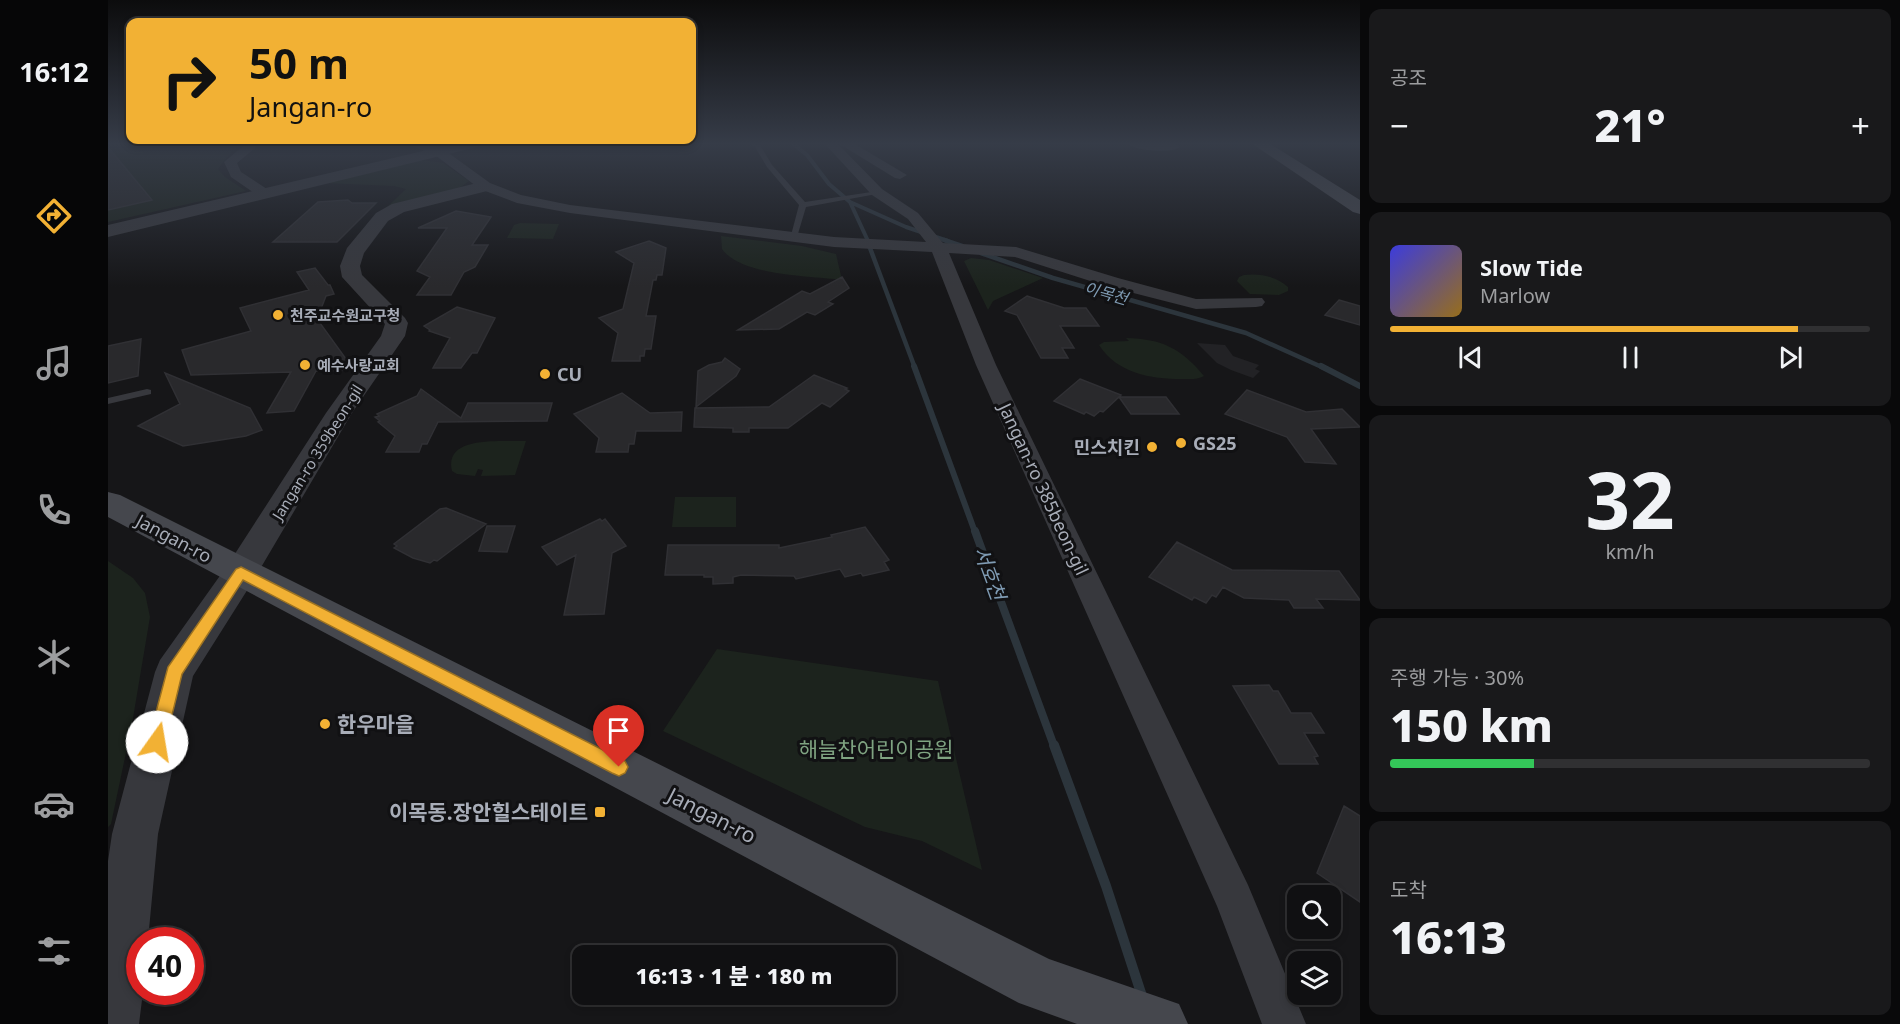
<!DOCTYPE html>
<html lang="ko">
<head>
<meta charset="utf-8">
<style>
  body { margin:0; font-family:"Noto Sans","Noto Sans KR",sans-serif; background:#19191b; color:#f1f3f6; height:100vh; display:flex; flex-direction:column; font-size:22px; white-space:nowrap }
  * { box-sizing:border-box; margin:0 }
  p { font-size:20px; color:#9c9d9f }
  .icon { flex:none; width:33px; height:33px; fill:none; stroke:currentColor; stroke-width:2; stroke-linecap:round; stroke-linejoin:round }
  .map { position:relative; flex:1; overflow:hidden }
  .sheet { display:flex; flex-direction:column; gap:9px; padding:9px; background:#09090a; width:540px }
  .sheet>* { flex:none }
  .hud { position:absolute; left:18px; top:18px; width:570px; height:126px; border-radius:12px; box-shadow:0 3px 9px #0003,0 0 0 2px #303032; background:#f2b134; color:#111; overflow:hidden }
  .fabs { position:absolute; left:1179px; top:885px; display:grid; gap:12px }
  .fabs a { display:grid; place-items:center; width:54px; height:54px; border-radius:12px; background:#101012; box-shadow:0 3px 9px #0003,0 0 0 2px #303032; font-size:30px }
  .speed { position:absolute; left:18px; top:927px; display:flex; gap:12px; font-size:30px; font-weight:700; text-align:center }
  .speed>* { display:grid; place-content:center; width:78px; height:78px; border-radius:50%; background:#101012; box-shadow:0 3px 9px #0003,0 0 0 2px #303032; line-height:1 }
  .speed .limit { border:9px solid #d22; background:#fff; color:#111 }
  .pin { position:absolute; display:grid; place-items:center; width:51px; height:51px; color:#fff; margin:-62px -26px; border-radius:50% 50% 50% 0; rotate:-45deg; box-shadow:0 0 6px #0007 }
  .pin .icon { rotate:45deg }
  .me { position:absolute; width:66px; margin:-33px; rotate:13deg; stroke-linejoin:round; filter:drop-shadow(0 0 4px #0008) }
  .turn { display:flex; align-items:center; gap:21px; height:126px; padding:0 24px; font-size:27px }
  .turn .icon { width:78px; height:78px; stroke-width:2.5 }
  .turn b { display:block; font-size:42px; line-height:51px }
  .big { font-size:45px; font-weight:800; line-height:1.1 }
  .sheet .widget { flex:1; display:flex; flex-direction:column; justify-content:center; gap:9px; min-width:0; padding:0 21px; border-radius:12px; background:#19191b }
  .sheet .dial { align-items:center; gap:0 }
  .dial b { font-size:78px; line-height:1 }
  .song { display:flex; align-items:center; gap:18px }
  .cover { width:72px; height:72px; border-radius:9px; background:linear-gradient(135deg,hsl(240 70% 55%),hsl(40 70% 35%)) }
  .played { height:6px; border-radius:3px; background:linear-gradient(90deg,#f2b134 85%,#303032 85%) }
  .keys { display:flex; justify-content:space-around; direction:ltr }
  .heat { display:flex; justify-content:space-between; align-items:center; font-size:33px; direction:ltr }
  .charge { height:9px; border-radius:4px; background:linear-gradient(90deg,#34c759 30%,#303032 0) }
  .trip { position:absolute; left:464px; top:945px; width:324px; height:60px; border-radius:12px; background:#101012; box-shadow:0 3px 9px #0003,0 0 0 2px #303032; font-weight:800; line-height:60px; text-align:center }
  main { display:flex; flex:1; min-height:0 }
  .tab-bar { display:flex; flex-direction:column; width:108px; justify-content:space-around; align-items:center; background:#060607; color:#9c9d9f }
  .tab-bar .icon { width:42px; height:42px }
  .tab-bar .active { color:#f2b134 }
  .tab-bar b { font-size:27px; color:#f1f3f6 }
  .map>svg:first-child { display:block }
  .built { fill:#222225 }
  .green { fill:#1c231d }
  .lines { fill:none; stroke-linecap:round; stroke-linejoin:round }
  .stream-far4 { stroke:#2c353c; stroke-width:4 }
  .stream-far3 { stroke:#2c353c; stroke-width:4.5 }
  .stream-far2 { stroke:#2c353c; stroke-width:6 }
  .stream-far1 { stroke:#2c353c; stroke-width:8 }
  .stream { stroke:#2c353c; stroke-width:10 }
  .building { fill:#29292c; stroke:#303034; stroke-width:1.5 }
  .service { fill:#37383d; fill-rule:evenodd }
  .minor { fill:#37383d; fill-rule:evenodd }
  .tertiary { fill:#37383d; fill-rule:evenodd }
  .secondary { fill:#45474d; fill-rule:evenodd }
  .route { fill:#f2b134; stroke:#9d7322; stroke-width:1.5 }
  .poi-dot { fill:#f2b134; stroke:#111113; stroke-width:2 }
  .labels { text-anchor:middle; dominant-baseline:central; stroke-width:6; stroke-linejoin:round; paint-order:stroke }
  .far-poi-label { font-size:15px; font-weight:bold; fill:#a8adb8; stroke:#111113; text-anchor:start }
  .far-street-label { font-size:15px; fill:#a8adb8; stroke:#111113 }
  .far-water-label { font-size:16px; font-style:italic; fill:#7f9bb3; stroke:#111113 }
  .poi-label { font-size:18px; font-weight:bold; fill:#a8adb8; stroke:#111113; text-anchor:start }
  .street-label { font-size:18px; fill:#a8adb8; stroke:#111113 }
  .water-label { font-size:20px; font-style:italic; fill:#7f9bb3; stroke:#111113 }
  .near-poi-label { font-size:21px; font-weight:bold; fill:#a8adb8; stroke:#111113; text-anchor:start }
  .near-park-label { font-size:21px; fill:#7fa381; stroke:#111113 }
  .near-street-label { font-size:21px; fill:#a8adb8; stroke:#111113 }
</style>
</head>
<body>
<main>
<nav class="tab-bar">
<b>16:12</b>
<svg class="icon active" aria-label="directions" viewBox="0 0 24 24"><path d="M12 3l9 9-9 9-9-9zM9 14v-3h6M13 9l2 2-2 2"/></svg>
<svg class="icon" aria-label="music" viewBox="0 0 24 24"><path d="M9 18V5l10-2v13"/><circle cx="6" cy="18" r="3"/><circle cx="16" cy="16" r="3"/></svg>
<svg class="icon" aria-label="phone" viewBox="0 0 24 24"><path d="M5 4h4l2 5-3 2q2 4 5 5l2-3 5 2v4C11 20 4 13 5 4z"/></svg>
<svg class="icon" aria-label="climate" viewBox="0 0 24 24"><path d="M12 3v18M4 7l16 10M4 17L20 7"/></svg>
<svg class="icon" aria-label="car" viewBox="0 0 24 24"><path d="M5 17H2v-5l4-1 3-4h7l3 4 3 1v5h-3M9 17h6M6 11h13"/><circle cx="7" cy="17" r="2"/><circle cx="17" cy="17" r="2"/></svg>
<svg class="icon" aria-label="filters" viewBox="0 0 24 24"><path d="M4 7h16M4 17h16"/><circle cx="9" cy="7" r="2"/><circle cx="15" cy="17" r="2"/></svg>
</nav>
<div class="map">
<svg width="1252" height="1024" viewBox="0 0 1252 1024">
  <rect width="100%" height="100%" fill="#161618"/>
  <!-- built -->
  <path class="built" d="M1089,343L1117,345L1125,356L1151,365L1147,369L1152,371L1145,378L1123,370L1109,363Z"/>
  <!-- green -->
  <path class="green" d="M0,143H137L123,152L110,169L117,177L138,191L0,222Z
    M314,160L335,163L361,181L350,189L278,208L298,189L286,186L215,183Z
    M412,223L451,224L445,239L399,238L406,225Z
    M613,236L694,246L728,254L734,280C703,276 633,276 614,249Z
    M863,258L881,260L935,278L885,301L880,310L856,261Z
    M1136,275C1151,273 1168,276 1180,287V291L1171,295L1142,294L1129,281L1131,277Z
    M1018,338C1054,339 1073,348 1096,376C1090,380 1081,379 1074,379C1042,379 1009,373 991,345L996,342L1021,341Z
    M418,441L407,475L373,476L375,470L370,469L367,476L349,474L344,471C335,434 397,442 418,441Z
    M567,497H628V527H564Z
    M0,561L25,578L37,593L42,617L24,724L3,824L0,827Z
    M609,649L830,681L874,870L814,841L757,827L555,731Z"/>
  <g class="lines">
    <!-- stream-far4 -->
    <path class="stream-far4" d="M684,143L699,155L721,184L742,202L760,241
      M742,202L798,227L840,241"/>
    <!-- stream-far3 -->
    <path class="stream-far3" d="M759,240L807,368
      M836,240L854,246
      M873,253L945,278L1138,333L1216,368"/>
    <!-- stream-far2 -->
    <path class="stream-far2" d="M806,366L867,532
      M1213,366L1252,386"/>
    <!-- stream-far1 -->
    <path class="stream-far1" d="M867,531L946,746"/>
    <!-- stream -->
    <path class="stream" d="M946,745L998,886L1035,999"/>
  </g>
  <!-- building -->
  <path class="building" d="M0,147L44,200L0,210Z
    M240,200L244,203H268L229,242H165L210,202Z
    M348,211L383,217L364,245H380L367,267L356,272L343,295H309L322,277L309,271L339,228H310Z
    M541,241L558,248L554,275H549L548,280H545L538,316H548L543,349H537L536,356H532V361H504L510,333L491,318L515,309L526,263L508,252Z
    M207,268L220,285H222L226,294L218,296L209,319L246,370L208,371L186,411L159,413L183,372L83,375L74,350L143,331L132,308L201,290L189,272Z
    M734,277L741,288L720,302L725,304L707,315L699,312L671,329L630,330L694,291L702,294Z
    M919,296L956,308H978L991,326H952L966,348H954L960,358H933L909,315L897,311Z
    M1231,300L1252,306V325L1217,315Z
    M349,307L387,318L369,353H364L353,368H325L342,338L321,331L322,330L316,326Z
    M33,339L30,376L0,383V346Z
    M617,358L632,369L628,376L588,407L590,371L601,365L614,362Z
    M57,373L142,408L154,430L138,436L75,446L30,426L72,404Z
    M706,375L739,388L737,389L741,391L722,407L714,403L680,428H641V432H625V428L586,427L587,408L661,407Z
    M972,379L1013,395L1011,397H1058L1071,414H1023L1011,397L995,412L992,411L986,416L978,412L976,414L946,401Z
    M313,389L353,418L360,403H444L439,421L330,422L319,444H314L311,452H278L287,436L270,422L272,421L267,417L271,416L269,414L309,396Z
    M1139,390L1198,412L1234,409L1252,427L1203,429L1228,464L1197,462L1179,437L1117,414Z
    M514,393L542,413L574,412L573,431H528L526,444H521L520,452H488L491,438L466,414Z
    M338,508L378,524L329,561L326,560L322,563L305,558L286,548L289,546L286,544L332,509Z
    M492,519L494,521L497,519L518,546L504,553L496,614L456,615L468,555L449,565L434,547Z
    M379,526H407L399,552L371,551Z
    M757,527L781,560L776,562L781,570L755,576L753,573L737,577L732,569L688,579L686,576L633,575L625,577V583L605,584V577H596V575H557L560,545H671V548L724,537L723,535Z
    M1069,542L1124,570L1231,571L1252,600L1208,599L1215,608H1186L1181,600L1136,598L1115,587L1108,597L1104,595L1098,603L1086,597L1084,600L1041,577Z
    M1161,685L1165,691H1170L1183,713H1203L1216,733H1196L1210,756L1206,757L1210,764H1171L1125,686Z
    M1236,806L1252,816V902L1209,873Z"/>
  <g class="lines">
    <!-- service -->
    <path class="service" d="M641,143L652,145L664,165L697,202L770,191L774,193L698,207L689,237L682,239L691,205L659,167L647,147Z
      M39,389L43,390V394L0,404V398Z"/>
    <!-- minor -->
    <path class="minor" d="M139,143H153L129,163L133,172L162,191L164,194L162,197H152L123,177L116,162Z
      M297,143H316L335,149L382,183L413,195L462,205L726,237L818,242L800,219L764,195L716,143H729L774,189L810,213L835,243L908,247L1010,278L1088,299L1154,298L1157,302L1154,306L1148,307L1088,309L998,286L907,257L841,253L888,365L1140,885L1198,1024H1154L1109,906L868,365L824,252L726,247L462,213L409,203L372,189L327,155Z
      M730,143H745L799,175L792,179L787,178Z
      M1018,143H1066L1072,147C1063,154 1027,151 1018,143Z"/>
    <!-- tertiary -->
    <path class="tertiary" d="M349,143H376L369,147L0,237V225Z
      M377,181L385,186L383,190L296,212L280,221L256,253L252,266L254,275L297,318L300,323L297,336L244,413L145,581L85,676L50,834L40,940H32V992H35L31,1024H0V861L4,834L47,672L52,660L121,563L218,413L273,336L277,324L234,277L232,266L239,248L268,213L284,204Z"/>
    <!-- secondary -->
    <path class="secondary" d="M1143,143H1161L1252,200V214L1245,212Z
      M0,492L12,495L941,959L1071,1004L1080,1024H969L911,1003L0,517Z"/>
  </g>
  <!-- sky -->
  <linearGradient id="sky" x2="0" y2="1"><stop stop-color="#0c0c0d"/><stop offset="0.5" stop-color="#363c48"/><stop offset="1" stop-color="#363c48" stop-opacity="0"/></linearGradient>
  <rect width="1252" height="287" fill="url(#sky)"/>
  <!-- route -->
  <path class="route" d="M133,567L517,761L520,767L517,773L511,776L504,773L135,580L74,674L56,748L49,750L43,748L40,742L60,667L128,569Z"/>
  <!-- markers -->
  <g class="poi-dot">
    <circle cx="170" cy="315" r="6"/>
    <circle cx="197" cy="365" r="6"/>
    <circle cx="437" cy="374" r="6"/>
    <circle cx="1073" cy="443" r="6"/>
    <circle cx="1044" cy="447" r="6"/>
    <circle cx="217" cy="724" r="6"/>
    <rect x="486" y="806" width="12" height="12" rx="3"/>
  </g>
  <g class="labels">
    <!-- far-poi labels -->
    <g class="far-poi-label">
      <text x="182" y="315">천주교수원교구청</text>
      <text x="209" y="365">예수사랑교회</text>
    </g>
    <!-- far-street labels -->
    <g class="far-street-label">
      <text transform="translate(209 452) rotate(-58)">Jangan-ro 359beon-gil</text>
    </g>
    <!-- far-water labels -->
    <g class="far-water-label">
      <text transform="translate(998 293) rotate(16)">이목천</text>
    </g>
    <!-- poi labels -->
    <g class="poi-label">
      <text x="449" y="374">CU</text>
      <text x="1085" y="443">GS25</text>
      <text x="1032" y="447" text-anchor="end">민스치킨</text>
    </g>
    <!-- street labels -->
    <g class="street-label">
      <text transform="translate(936 489) rotate(65)">Jangan-ro 385beon-gil</text>
      <text transform="translate(66 538) rotate(28)">Jangan-ro</text>
    </g>
    <!-- water labels -->
    <g class="water-label">
      <text transform="translate(882 573) rotate(70)">서호천</text>
    </g>
    <!-- near-poi labels -->
    <g class="near-poi-label">
      <text x="229" y="724">한우마을</text>
      <text x="480" y="812" text-anchor="end">이목동.장안힐스테이트</text>
    </g>
    <!-- near-park labels -->
    <g class="near-park-label">
      <text x="768" y="749">해늘찬어린이공원</text>
    </g>
    <!-- near-street labels -->
    <g class="near-street-label">
      <text transform="translate(604 815) rotate(27)">Jangan-ro</text>
    </g>
  </g>
</svg>
<div class="fabs">
<a><svg class="icon" aria-label="search" viewBox="0 0 24 24"><circle cx="10" cy="10" r="6"/><path d="M15 15l6 6"/></svg></a>
<a><svg class="icon" aria-label="layers" viewBox="0 0 24 24"><path d="M12 4l9 5-9 5-9-5zM3 14l9 5 9-5"/></svg></a>
</div>
<div class="speed"><div class="limit">40</div></div>
<div class="pin" style="left:511px;top:767px;background:#d93025"><svg class="icon" aria-label="arrive" viewBox="0 0 24 24"><path d="M6 21V4h12l-3 4 3 4H6"/></svg></div>
<svg class="me" style="left:49px;top:742px" viewBox="-20 -20 40 40"><circle r="19" fill="#fff"/><path d="M0-13L10 11 0 6-10 11z" fill="#f2b134"/></svg>
<div class="trip">16:13 · 1 분 · 180 m</div>
<div class="hud">
<div class="turn"><svg class="icon" aria-label="right" viewBox="0 0 24 24"><path d="M7 20v-9h11M14 6l5 5-5 5"/></svg><div><b>50 m</b>Jangan-ro</div></div>
</div>
</div>
<section class="sheet">
<div class="widget"><p>공조</p>
<div class="heat"><a>−</a><b class="big">21°</b><a>+</a></div>
</div>
<div class="widget">
<div class="song"><i class="cover"></i><div><b>Slow Tide</b><p>Marlow</p></div></div>
<div class="played"></div>
<div class="keys"><svg class="icon" aria-label="previous" viewBox="0 0 24 24"><path d="M18 5L8 12l10 7zM5 5v14"/></svg><svg class="icon" aria-label="pause" viewBox="0 0 24 24"><path d="M8 5v14M16 5v14"/></svg><svg class="icon" aria-label="next" viewBox="0 0 24 24"><path d="M6 5l10 7-10 7zM19 5v14"/></svg></div>
</div>
<div class="widget dial"><b>32</b><p>km/h</p></div>
<div class="widget"><p>주행 가능 · 30%</p><b class="big">150 km</b><div class="charge"></div></div>
<div class="widget"><p>도착</p><b class="big">16:13</b></div>
</section>
</main>
</body>
</html>
